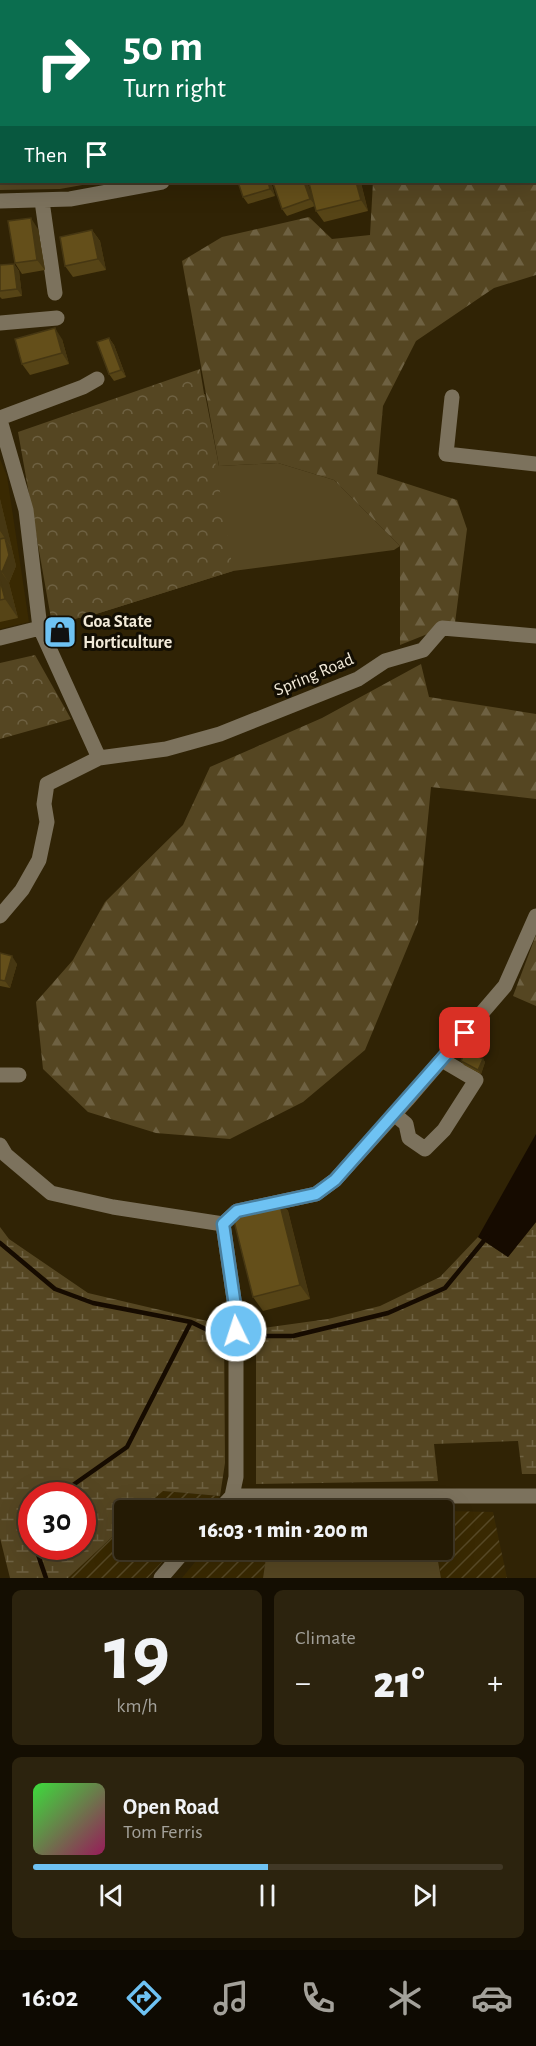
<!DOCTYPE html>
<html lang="en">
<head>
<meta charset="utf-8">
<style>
  body { margin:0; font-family:"Alegreya Sans",sans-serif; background:#2c230e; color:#f1f3f6; height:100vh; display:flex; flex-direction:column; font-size:22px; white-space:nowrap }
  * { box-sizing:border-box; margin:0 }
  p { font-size:20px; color:#a3a19a }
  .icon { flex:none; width:33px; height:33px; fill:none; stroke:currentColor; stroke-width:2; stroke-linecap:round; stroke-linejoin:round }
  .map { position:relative; height:1578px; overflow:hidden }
  .sheet { display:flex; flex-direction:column; gap:12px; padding:12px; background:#140e02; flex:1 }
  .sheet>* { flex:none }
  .top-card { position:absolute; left:0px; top:0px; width:537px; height:183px; box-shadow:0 6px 24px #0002,0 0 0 2px #413826; background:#0b6e4f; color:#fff; overflow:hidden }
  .speed { position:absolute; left:18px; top:1482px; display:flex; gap:12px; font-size:30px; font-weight:700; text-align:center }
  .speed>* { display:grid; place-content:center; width:78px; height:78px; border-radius:50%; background:#241a04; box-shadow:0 6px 24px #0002,0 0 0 2px #413826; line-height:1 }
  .speed .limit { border:9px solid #d22; background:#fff; color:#111 }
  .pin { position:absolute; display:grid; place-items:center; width:51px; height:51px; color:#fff; margin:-26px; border-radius:12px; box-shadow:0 3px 9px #0006 }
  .me { position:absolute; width:66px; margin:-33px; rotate:356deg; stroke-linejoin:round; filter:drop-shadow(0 0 4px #0008) }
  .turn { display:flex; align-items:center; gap:21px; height:126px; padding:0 24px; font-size:27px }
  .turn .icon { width:78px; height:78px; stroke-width:2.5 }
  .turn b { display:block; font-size:42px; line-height:51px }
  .then { display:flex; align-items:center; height:57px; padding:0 24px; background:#0003; gap:12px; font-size:22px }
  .big { font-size:45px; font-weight:800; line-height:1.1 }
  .sheet .card { flex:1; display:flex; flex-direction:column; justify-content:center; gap:9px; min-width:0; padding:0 21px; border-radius:9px; background:#2c230e }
  .sheet .dial { align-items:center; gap:0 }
  .dial b { font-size:78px; line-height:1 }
  .song { display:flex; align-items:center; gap:18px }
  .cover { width:72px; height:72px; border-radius:9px; background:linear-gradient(135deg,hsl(120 70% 55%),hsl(330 70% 35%)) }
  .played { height:6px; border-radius:3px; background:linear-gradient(90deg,#6ec2f3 50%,#413826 50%) }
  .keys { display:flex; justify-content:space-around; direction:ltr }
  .heat { display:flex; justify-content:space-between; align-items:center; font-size:33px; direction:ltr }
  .sheet .tiles { flex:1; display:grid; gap:12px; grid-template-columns:1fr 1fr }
  .card:last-child { grid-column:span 2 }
  .trip { position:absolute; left:114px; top:1500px; width:339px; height:60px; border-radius:6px; background:#241a04; box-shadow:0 6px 24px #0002,0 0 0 2px #413826; font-weight:800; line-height:60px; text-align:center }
  .dock { display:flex; height:96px; justify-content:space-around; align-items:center; background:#0e0a02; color:#a3a19a }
  .dock .icon { width:42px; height:42px }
  .dock .active { color:#6ec2f3 }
  .dock b { font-size:27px; color:#f1f3f6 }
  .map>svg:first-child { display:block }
  .built { fill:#392902 }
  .industrial { fill:url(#industrial-furrows) }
  .grass { fill:#554622 }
  .forest { fill:url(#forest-firs) }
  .wetland { fill:url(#wetland-marsh); fill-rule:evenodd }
  .park { fill:url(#park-crowns) }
  .water { fill:#160b00 }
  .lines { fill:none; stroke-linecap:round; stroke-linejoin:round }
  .stream { stroke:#160b00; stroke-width:4.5 }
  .minor { stroke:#7c725d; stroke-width:15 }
  .wall { fill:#564416 }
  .shaded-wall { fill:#463712 }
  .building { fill:#644f1a; stroke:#463712; stroke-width:1.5 }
  .route-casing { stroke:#487e9e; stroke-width:15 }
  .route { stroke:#6ec2f3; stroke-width:10 }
  .labels { text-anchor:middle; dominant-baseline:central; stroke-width:6; stroke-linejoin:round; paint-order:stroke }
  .poi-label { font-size:18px; font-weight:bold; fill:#f2ead9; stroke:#130e03; text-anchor:start }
  .street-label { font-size:18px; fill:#f2ead9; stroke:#130e03 }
</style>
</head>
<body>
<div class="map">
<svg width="536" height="1578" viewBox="0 0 536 1578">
  <defs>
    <pattern id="industrial-furrows" width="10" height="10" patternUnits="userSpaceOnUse" patternTransform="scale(1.5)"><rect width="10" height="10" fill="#392902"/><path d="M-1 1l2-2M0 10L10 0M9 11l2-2" fill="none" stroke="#564826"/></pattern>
    <pattern id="forest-firs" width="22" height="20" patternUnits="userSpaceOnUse" patternTransform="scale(1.5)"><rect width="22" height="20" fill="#554622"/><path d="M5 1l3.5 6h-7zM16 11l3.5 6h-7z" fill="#6e6142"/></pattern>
    <pattern id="wetland-marsh" width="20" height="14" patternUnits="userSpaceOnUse" patternTransform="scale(1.5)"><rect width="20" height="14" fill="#554622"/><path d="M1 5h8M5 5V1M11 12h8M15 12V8" fill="none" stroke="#6e6142"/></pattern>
    <pattern id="park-crowns" width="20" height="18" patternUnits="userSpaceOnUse" patternTransform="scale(1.5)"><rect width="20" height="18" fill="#554622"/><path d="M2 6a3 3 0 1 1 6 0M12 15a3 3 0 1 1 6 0" fill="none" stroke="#6e6142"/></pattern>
  </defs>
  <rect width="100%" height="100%" fill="#302305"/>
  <!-- built -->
  <path class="built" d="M0,459L7,476L29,622L0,629Z"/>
  <!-- industrial -->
  <path class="industrial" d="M162,1491L220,1496L207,1510H141Z
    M340,1507V1510H236L237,1509Z
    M443,1511L493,1512L507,1578H441L436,1550H442Z
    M124,1526V1550H173L148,1578H68Z
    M205,1550H280L267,1551L263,1578H182Z"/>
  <!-- grass -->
  <path class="grass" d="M0,0H408L2,2V182H99L60,189L0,190Z
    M205,394L219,466L278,463L334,480L400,546L394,550L233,571L96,614L52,624L40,456Z
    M280,1550H436L441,1578H263L267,1551Z"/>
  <!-- forest -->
  <path class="forest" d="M536,89V275L494,288L416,341L383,406L377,474L457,500L467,529L455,623L400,645V546L334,480L278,463L219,466L182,261L222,237L309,217L332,239L370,235L373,182H536Z
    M421,664L429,697L536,714V799L431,787L418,922L365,1050L303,1102L230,1139L156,1133L88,1112L43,1069L36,1002L73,960L105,902L183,825L210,767L322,718Z
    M536,935V1006L513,996Z"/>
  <!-- wetland -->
  <path class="wetland" d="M536,1222V1474H522L518,1441L434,1444L438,1481L256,1484V1329L328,1319L380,1306L440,1277L478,1237L508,1257Z
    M0,1227L9,1239L88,1293L224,1325L225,1463L220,1496L163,1491L141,1510H124V1526L68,1578H10L0,1538ZM32,1496H82V1546H32Z"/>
  <!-- park -->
  <path class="park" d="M200,369L233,571L96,614L52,624L18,432Z
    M35,655L71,719L0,739V663Z"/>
  <!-- water -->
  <path class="water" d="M536,1134V1222L508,1257L478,1237Z"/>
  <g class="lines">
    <!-- stream -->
    <path class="stream" d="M0,1243L55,1289L93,1303L191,1322L220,1336H293L388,1313L445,1288L487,1237
      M63,1496L73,1485L127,1447L191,1322
      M32,1529V1535
      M35,1546L46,1578"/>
    <!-- minor -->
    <path class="minor" d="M470,0L471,2
      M0,201L70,199L162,182
      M42,201L55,293
      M0,323L57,318
      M452,397L446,454L536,464
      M0,418L83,387L97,379
      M0,420L26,510L40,628L99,758L47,784L44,804L47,822L39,860L22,890L0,916
      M0,638L40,628
      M99,758L166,749L220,734L358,679L385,661L423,650L442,628L536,636
      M0,1075H19
      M394,1114L406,1124L409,1138L425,1149L444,1130L476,1080L442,1060
      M0,1145L6,1155L51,1193L113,1207L223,1224
      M232,1496H536
      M219,1510L232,1496L236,1477V1313L223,1224L237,1211L316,1194L335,1180L407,1100L505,986L536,916
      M161,1578L185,1550"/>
  </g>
  <!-- wall -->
  <path class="wall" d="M238,182H271L275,196L248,204L243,197Z
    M307,182L314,203L361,183L368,211L324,222L316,211L315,206L287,216L282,209Z
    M38,229L45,270L22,274L15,263Z
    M92,230L100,241L106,270L73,277L65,266Z
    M14,264L19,271L22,296L2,299L0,297V265Z
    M109,338L114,345L126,377L114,381L109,374Z
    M62,339L69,364L30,375L22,364Z
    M0,499L16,566L9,583L18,618L0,622Z
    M0,953L17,964L10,988L0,986Z
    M483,1059L485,1062L481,1074L464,1065L461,1061Z
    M278,1197L288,1211L310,1299L263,1311L253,1297Z"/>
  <!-- shaded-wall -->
  <path class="shaded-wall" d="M268,182H271L275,196L270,189Z
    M304,182H307L316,206L310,199Z
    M356,182H361V183L368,211L361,200Z
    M31,218L38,229L45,270L37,260Z
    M92,230L100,241L106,270L98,259Z
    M14,264L19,271L22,296L17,289Z
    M55,328L62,339L69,364L62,353Z
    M109,338L114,345L126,377L121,370Z
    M0,499L12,548L0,531Z
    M5,538L12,549L16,566L9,583L2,572Z
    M0,570L9,583L18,618L5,599L0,580Z
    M12,956L17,964L10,988L5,981Z
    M483,1059L485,1062L481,1074L478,1070Z
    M278,1197L288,1211L310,1299L300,1285Z"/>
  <!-- building -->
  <path class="building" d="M479,0H507V2H480Z
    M516,0H536V25V2H516Z
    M238,182H268L270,189L243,197Z
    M279,182H304L310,199L282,209L273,183Z
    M315,182H356L361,200L316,211L309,183Z
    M31,218L37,260L15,263L8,221Z
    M92,230L98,259L65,266L60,237Z
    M14,264L17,289L0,291V265Z
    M55,328L62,353L22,364L15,339Z
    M109,338L121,370L109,374L97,342Z
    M5,538L9,555L2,572L0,570V539Z
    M0,580L5,599L0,600Z
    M0,953L12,956L5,981L0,980Z
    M466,1050L483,1059L478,1070L461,1061Z
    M278,1197L300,1285L253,1297L231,1209Z"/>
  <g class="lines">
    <!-- route casing -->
    <g class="route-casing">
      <path id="route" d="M236,1331V1313L223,1224L237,1211L316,1194L335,1180L465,1033"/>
    </g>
    <!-- route -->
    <use href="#route" class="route"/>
  </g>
  <!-- icons -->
  <defs>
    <g id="shop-square" transform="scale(1.725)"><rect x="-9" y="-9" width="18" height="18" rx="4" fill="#6ec2f3" stroke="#130e03"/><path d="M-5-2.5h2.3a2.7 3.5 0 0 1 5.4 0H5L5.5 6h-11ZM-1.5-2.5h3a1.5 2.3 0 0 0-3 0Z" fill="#111"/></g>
  </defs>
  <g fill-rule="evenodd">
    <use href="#shop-square" x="60" y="632"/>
  </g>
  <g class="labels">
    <!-- poi labels -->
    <g class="poi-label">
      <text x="83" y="622">Goa State<tspan x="83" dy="21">Horticulture</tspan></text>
    </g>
    <!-- street labels -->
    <g class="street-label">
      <text transform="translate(314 675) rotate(-23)">Spring Road</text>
    </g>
  </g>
</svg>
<div class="speed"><div class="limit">30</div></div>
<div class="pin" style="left:465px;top:1033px;background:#d93025"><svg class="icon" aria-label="arrive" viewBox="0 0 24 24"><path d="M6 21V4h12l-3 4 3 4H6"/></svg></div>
<svg class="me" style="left:236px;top:1331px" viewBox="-20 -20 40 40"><circle r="17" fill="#6ec2f3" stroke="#fff" stroke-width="3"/><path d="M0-11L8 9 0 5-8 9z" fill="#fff"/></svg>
<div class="trip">16:03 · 1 min · 200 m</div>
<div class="top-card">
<div class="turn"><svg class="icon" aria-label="right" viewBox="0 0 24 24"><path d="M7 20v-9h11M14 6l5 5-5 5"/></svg><div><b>50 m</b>Turn right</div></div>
<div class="then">Then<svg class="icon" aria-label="arrive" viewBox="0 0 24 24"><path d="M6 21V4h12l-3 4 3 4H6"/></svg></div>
</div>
</div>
<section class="sheet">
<div class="tiles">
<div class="card dial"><b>19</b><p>km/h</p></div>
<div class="card"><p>Climate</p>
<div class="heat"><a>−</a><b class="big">21°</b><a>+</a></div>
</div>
<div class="card">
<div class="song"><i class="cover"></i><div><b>Open Road</b><p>Tom Ferris</p></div></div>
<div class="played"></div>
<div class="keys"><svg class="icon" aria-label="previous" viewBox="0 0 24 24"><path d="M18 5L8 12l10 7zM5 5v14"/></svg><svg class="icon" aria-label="pause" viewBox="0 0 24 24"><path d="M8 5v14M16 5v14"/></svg><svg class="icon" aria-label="next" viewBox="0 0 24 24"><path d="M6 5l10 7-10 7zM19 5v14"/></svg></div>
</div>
</div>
</section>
<nav class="dock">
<b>16:02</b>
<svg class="icon active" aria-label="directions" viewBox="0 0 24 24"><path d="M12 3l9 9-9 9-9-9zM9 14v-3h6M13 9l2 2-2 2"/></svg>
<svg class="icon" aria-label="music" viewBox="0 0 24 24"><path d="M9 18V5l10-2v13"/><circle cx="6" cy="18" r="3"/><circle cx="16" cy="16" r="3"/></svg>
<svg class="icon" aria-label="phone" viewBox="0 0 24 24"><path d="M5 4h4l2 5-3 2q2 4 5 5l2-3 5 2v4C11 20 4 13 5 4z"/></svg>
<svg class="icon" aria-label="climate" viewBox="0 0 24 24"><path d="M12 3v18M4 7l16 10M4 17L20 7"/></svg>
<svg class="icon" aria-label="car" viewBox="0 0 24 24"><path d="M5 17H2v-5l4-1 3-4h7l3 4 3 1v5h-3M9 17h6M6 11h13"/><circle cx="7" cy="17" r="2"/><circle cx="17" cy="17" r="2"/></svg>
</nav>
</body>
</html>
